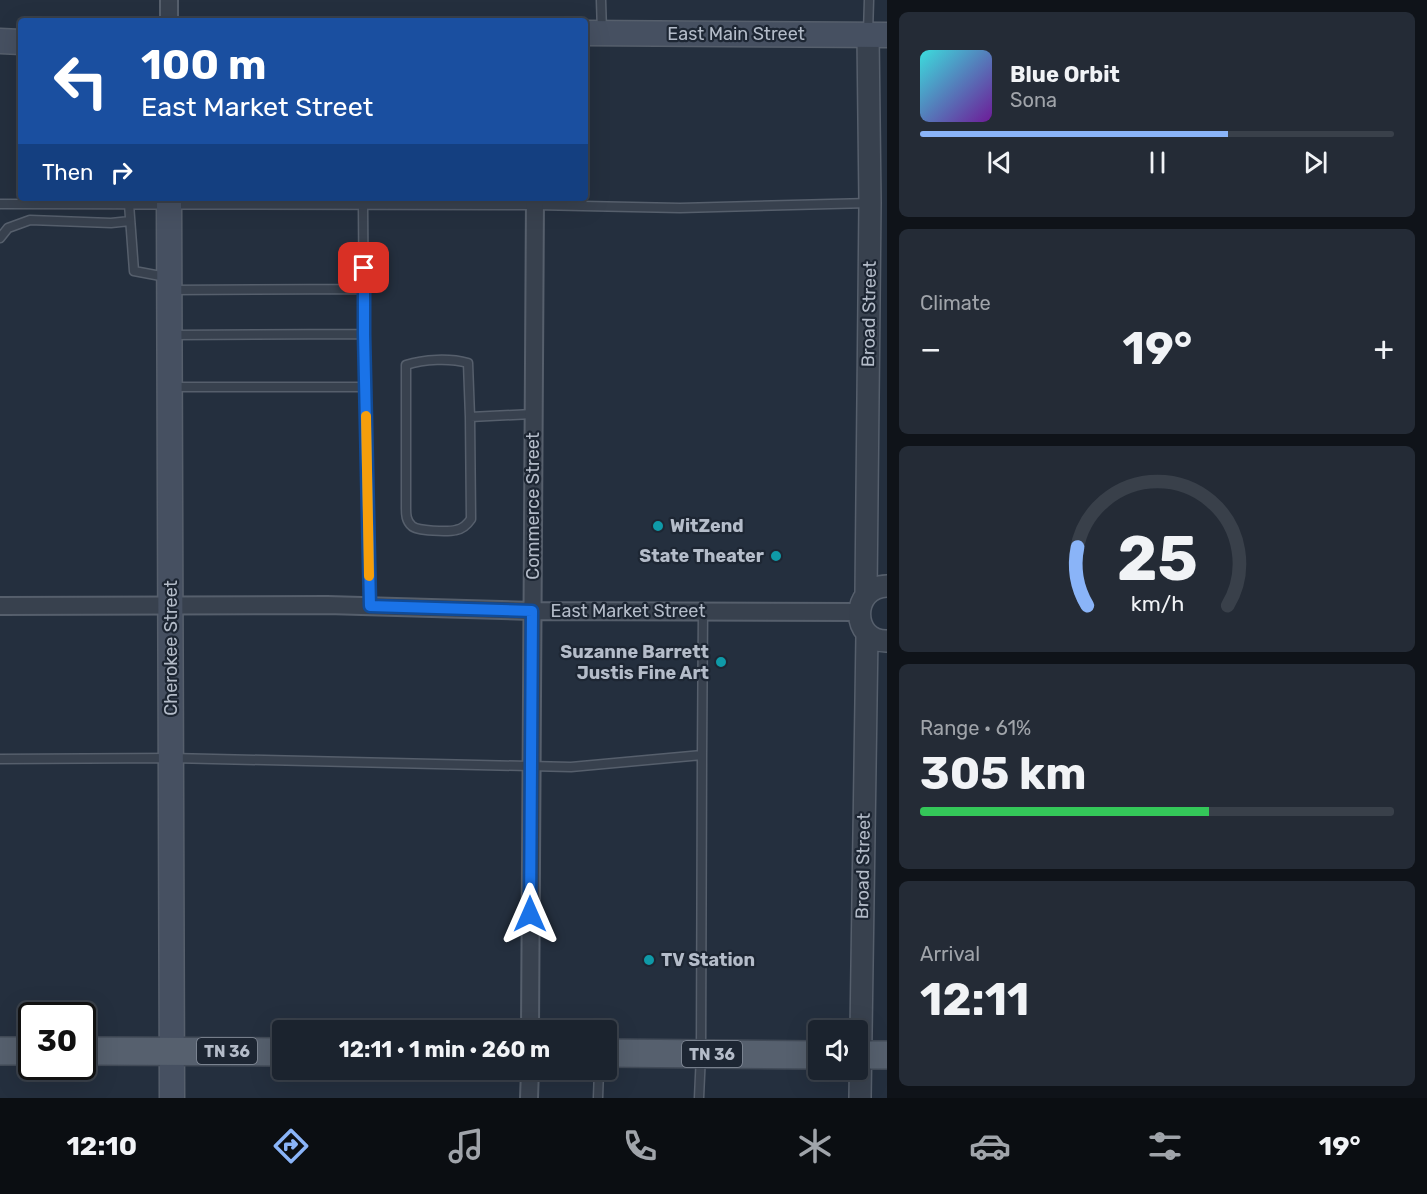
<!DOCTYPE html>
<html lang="en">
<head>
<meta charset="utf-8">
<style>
  body { margin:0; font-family:Rubik,sans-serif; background:#242b36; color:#f1f3f6; height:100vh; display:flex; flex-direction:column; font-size:22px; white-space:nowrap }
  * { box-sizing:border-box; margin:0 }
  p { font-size:20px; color:#a0a4aa }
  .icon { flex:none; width:33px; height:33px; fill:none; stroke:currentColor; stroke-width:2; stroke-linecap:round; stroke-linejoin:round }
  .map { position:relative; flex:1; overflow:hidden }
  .drawer { display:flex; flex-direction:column; gap:12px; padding:12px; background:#0f1319; width:540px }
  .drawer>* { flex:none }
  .banner { position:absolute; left:18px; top:18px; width:570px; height:183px; border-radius:6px; box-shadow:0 6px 24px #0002,0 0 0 2px #39404a; background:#1a4fa0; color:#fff; overflow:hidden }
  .fabs { position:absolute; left:808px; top:1020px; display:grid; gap:12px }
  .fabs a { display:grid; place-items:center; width:60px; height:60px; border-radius:6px; background:#1b232e; box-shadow:0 6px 24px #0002,0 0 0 2px #39404a; font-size:30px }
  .speed { position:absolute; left:18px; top:1002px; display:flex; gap:12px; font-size:30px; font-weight:700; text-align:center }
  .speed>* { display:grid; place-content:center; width:78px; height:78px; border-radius:50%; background:#1b232e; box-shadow:0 6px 24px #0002,0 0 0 2px #39404a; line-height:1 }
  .speed .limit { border:3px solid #111; border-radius:9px; background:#fff; color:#111 }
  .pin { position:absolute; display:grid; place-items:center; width:51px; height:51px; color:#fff; margin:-26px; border-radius:12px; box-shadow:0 3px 9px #0006 }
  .me { position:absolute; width:66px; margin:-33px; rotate:0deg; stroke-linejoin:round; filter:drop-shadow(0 0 4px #0008) }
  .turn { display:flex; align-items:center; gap:21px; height:126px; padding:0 24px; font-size:27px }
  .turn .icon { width:78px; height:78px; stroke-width:2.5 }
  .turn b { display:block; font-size:42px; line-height:51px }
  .then { display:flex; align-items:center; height:57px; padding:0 24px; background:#0003; gap:12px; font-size:22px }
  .big { font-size:45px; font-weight:700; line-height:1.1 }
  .drawer .card { flex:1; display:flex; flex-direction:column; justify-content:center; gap:9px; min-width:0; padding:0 21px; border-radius:9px; background:#242b36 }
  .drawer .dial { align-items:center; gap:0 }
  .dial svg { height:156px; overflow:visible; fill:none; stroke:#39404a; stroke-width:7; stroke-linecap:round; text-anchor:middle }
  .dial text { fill:#f1f3f6; stroke:none }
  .song { display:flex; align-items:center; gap:18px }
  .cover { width:72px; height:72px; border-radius:9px; background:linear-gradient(135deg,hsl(180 70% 55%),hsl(280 70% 35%)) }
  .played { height:6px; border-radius:3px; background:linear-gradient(90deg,#8ab4f8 65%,#39404a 65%) }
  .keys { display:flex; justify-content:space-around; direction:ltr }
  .heat { display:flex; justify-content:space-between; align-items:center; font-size:33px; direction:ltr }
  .charge { height:9px; border-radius:4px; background:linear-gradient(90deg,#34c759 61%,#39404a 0) }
  .trip { position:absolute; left:272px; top:1020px; width:345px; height:60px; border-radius:6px; background:#1b232e; box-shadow:0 6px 24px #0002,0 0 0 2px #39404a; font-weight:700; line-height:60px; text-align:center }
  .tab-bar { display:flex; height:96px; justify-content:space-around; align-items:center; background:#0b0e12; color:#a0a4aa }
  .tab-bar .icon { width:42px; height:42px }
  .tab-bar .current { color:#8ab4f8 }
  .tab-bar b { font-size:27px; color:#f1f3f6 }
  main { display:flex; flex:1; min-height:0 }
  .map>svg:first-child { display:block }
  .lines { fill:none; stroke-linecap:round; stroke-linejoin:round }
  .service-casing { stroke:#565f6c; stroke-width:11 }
  .minor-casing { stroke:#565f6c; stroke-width:20 }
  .tertiary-casing { stroke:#565f6c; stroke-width:24 }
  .secondary-casing { stroke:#565f6c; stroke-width:27 }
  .primary-casing { stroke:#414a57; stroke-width:30 }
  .service { stroke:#38414e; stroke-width:8 }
  .minor { stroke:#38414e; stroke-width:16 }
  .tertiary { stroke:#38414e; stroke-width:21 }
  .secondary { stroke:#465061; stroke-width:24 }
  .primary { stroke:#56606e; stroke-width:27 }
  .route-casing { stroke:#114b97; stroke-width:15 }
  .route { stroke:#1a73e8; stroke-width:10 }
  .slow { stroke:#f59e0b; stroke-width:10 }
  .culture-dot { fill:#0f9aa8; stroke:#1d2633; stroke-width:2 }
  .labels { text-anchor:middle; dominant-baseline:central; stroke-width:4.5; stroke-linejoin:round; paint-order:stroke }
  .shield { fill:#1d2633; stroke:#878f9c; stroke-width:1.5 }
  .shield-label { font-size:16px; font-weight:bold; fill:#b4bcc9 }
  .street-label { font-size:18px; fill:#b4bcc9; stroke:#1d2633 }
  .poi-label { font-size:18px; font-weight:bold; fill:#b4bcc9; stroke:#1d2633; text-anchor:start }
</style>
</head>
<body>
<main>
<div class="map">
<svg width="887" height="1098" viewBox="0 0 887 1098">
  <rect width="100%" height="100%" fill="#242f3e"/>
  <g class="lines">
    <!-- service casing -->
    <g class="service-casing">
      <path id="service" d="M601,0L602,32
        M868,33L869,0
        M0,204L535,205L680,208L870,203
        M129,204L134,271L166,277
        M363,204L364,334L370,606
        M0,238L8,228L30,220L111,223L130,221
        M170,290L365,289
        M172,335L364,334
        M170,387H365
        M470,417L468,363C450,358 424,359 406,365V508C406,514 406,521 412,526C417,531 448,532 456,530C463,529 467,525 471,519L470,417L533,414
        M0,759L171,758L571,767L702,755L703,611
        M598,1098L599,1070
        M699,1098L701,1054L702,755"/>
    </g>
    <!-- minor casing -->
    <g class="minor-casing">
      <path id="minor" d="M169,21V0
        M0,606L327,605L532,611L860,612
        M530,1030L535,198
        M529,1098L530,1070"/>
    </g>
    <!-- tertiary casing -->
    <g class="tertiary-casing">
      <path id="tertiary" d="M887,586C850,587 851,642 887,641
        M866,594L870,203L868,35
        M860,1098L867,635"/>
    </g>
    <!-- secondary casing -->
    <g class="secondary-casing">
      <path id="secondary" d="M585,33L887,35
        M0,41L21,42
        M169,198L172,1098"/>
    </g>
    <!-- primary casing -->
    <g class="primary-casing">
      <path id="primary" d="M0,1051H32
        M82,1051L282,1052
        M606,1053L819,1055
        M858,1055H887"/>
    </g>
    <!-- service -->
    <use href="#service" class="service"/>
    <!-- minor -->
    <use href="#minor" class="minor"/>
    <!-- tertiary -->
    <use href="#tertiary" class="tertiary"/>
    <!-- secondary -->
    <use href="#secondary" class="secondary"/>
    <!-- primary -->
    <use href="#primary" class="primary"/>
  </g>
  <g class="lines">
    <!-- route casing -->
    <g class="route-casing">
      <path id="route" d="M364,268V334L370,606L532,611L530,914"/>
    </g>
    <!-- route -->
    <use href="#route" class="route"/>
    <!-- slow -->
    <path class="slow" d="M366,416L369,576"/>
  </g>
  <!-- markers -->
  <g class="culture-dot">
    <circle cx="658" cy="526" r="6"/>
    <circle cx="776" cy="556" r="6"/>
    <circle cx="721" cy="662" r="6"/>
    <circle cx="649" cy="960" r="6"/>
  </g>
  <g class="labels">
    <!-- shield labels -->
    <g class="shield">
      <rect x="197" y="1038" width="60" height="26" rx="4.5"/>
      <rect x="682" y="1041" width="60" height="26" rx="4.5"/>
    </g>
    <g class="shield-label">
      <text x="227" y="1051">TN 36</text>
      <text x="712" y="1054">TN 36</text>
    </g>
    <!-- street labels -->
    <g class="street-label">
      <text x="736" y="34">East Main Street</text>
      <text transform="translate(869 314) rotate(-89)">Broad Street</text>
      <text transform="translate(533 506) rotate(-90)">Commerce Street</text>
      <text x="628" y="611">East Market Street</text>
      <text transform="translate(171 648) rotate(-90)">Cherokee Street</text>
      <text transform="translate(863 866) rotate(-89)">Broad Street</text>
    </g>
    <!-- poi labels -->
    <g class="poi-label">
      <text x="670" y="526">WitZend</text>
      <text x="764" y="556" text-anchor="end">State Theater</text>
      <text x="709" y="652" text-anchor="end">Suzanne Barrett<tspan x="709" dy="21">Justis Fine Art</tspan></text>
      <text x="661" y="960">TV Station</text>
    </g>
  </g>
</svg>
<div class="fabs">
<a><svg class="icon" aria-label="sound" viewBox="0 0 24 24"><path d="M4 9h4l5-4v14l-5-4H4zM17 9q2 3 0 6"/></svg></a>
</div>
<div class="speed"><div class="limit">30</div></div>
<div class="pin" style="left:364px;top:268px;background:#d93025"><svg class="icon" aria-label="arrive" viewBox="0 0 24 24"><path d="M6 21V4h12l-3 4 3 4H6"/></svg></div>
<svg class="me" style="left:530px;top:914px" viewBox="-20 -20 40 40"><path d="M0-17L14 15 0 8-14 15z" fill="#1a73e8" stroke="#fff" stroke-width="4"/></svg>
<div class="trip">12:11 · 1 min · 260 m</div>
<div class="banner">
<div class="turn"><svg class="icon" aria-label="left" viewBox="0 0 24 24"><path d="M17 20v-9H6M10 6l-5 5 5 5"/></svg><div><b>100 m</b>East Market Street</div></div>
<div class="then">Then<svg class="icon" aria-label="right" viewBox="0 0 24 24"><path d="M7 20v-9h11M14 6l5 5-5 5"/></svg></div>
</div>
</div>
<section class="drawer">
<div class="card">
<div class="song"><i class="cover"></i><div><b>Blue Orbit</b><p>Sona</p></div></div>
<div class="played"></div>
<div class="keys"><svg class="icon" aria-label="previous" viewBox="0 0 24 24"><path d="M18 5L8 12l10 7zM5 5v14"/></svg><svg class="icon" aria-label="pause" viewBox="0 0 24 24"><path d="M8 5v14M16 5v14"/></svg><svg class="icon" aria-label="next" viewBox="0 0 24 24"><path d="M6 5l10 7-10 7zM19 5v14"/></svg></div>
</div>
<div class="card"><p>Climate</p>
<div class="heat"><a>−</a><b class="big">19°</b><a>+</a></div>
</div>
<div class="card dial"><svg viewBox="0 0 100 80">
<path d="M14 69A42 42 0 1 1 86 69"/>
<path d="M14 69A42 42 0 0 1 9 39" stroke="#8ab4f8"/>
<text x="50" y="56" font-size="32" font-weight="700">25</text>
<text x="50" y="72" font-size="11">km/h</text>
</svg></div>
<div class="card"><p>Range · 61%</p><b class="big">305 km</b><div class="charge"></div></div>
<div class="card"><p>Arrival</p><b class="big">12:11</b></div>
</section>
</main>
<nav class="tab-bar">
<b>12:10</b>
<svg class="icon current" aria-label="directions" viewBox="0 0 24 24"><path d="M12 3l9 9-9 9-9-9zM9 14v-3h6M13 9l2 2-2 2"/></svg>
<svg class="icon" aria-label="music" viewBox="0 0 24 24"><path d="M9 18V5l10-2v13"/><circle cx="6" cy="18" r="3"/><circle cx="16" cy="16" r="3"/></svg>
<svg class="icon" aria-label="phone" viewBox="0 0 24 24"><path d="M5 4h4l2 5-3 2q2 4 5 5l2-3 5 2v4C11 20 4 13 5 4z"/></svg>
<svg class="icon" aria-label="climate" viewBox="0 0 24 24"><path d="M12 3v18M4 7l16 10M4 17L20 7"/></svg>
<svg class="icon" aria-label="car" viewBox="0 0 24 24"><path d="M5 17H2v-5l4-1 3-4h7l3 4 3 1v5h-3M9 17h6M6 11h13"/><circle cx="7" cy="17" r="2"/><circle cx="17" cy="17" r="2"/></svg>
<svg class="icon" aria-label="filters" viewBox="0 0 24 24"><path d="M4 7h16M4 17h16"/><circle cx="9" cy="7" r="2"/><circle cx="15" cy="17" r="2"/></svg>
<b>19°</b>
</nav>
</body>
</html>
